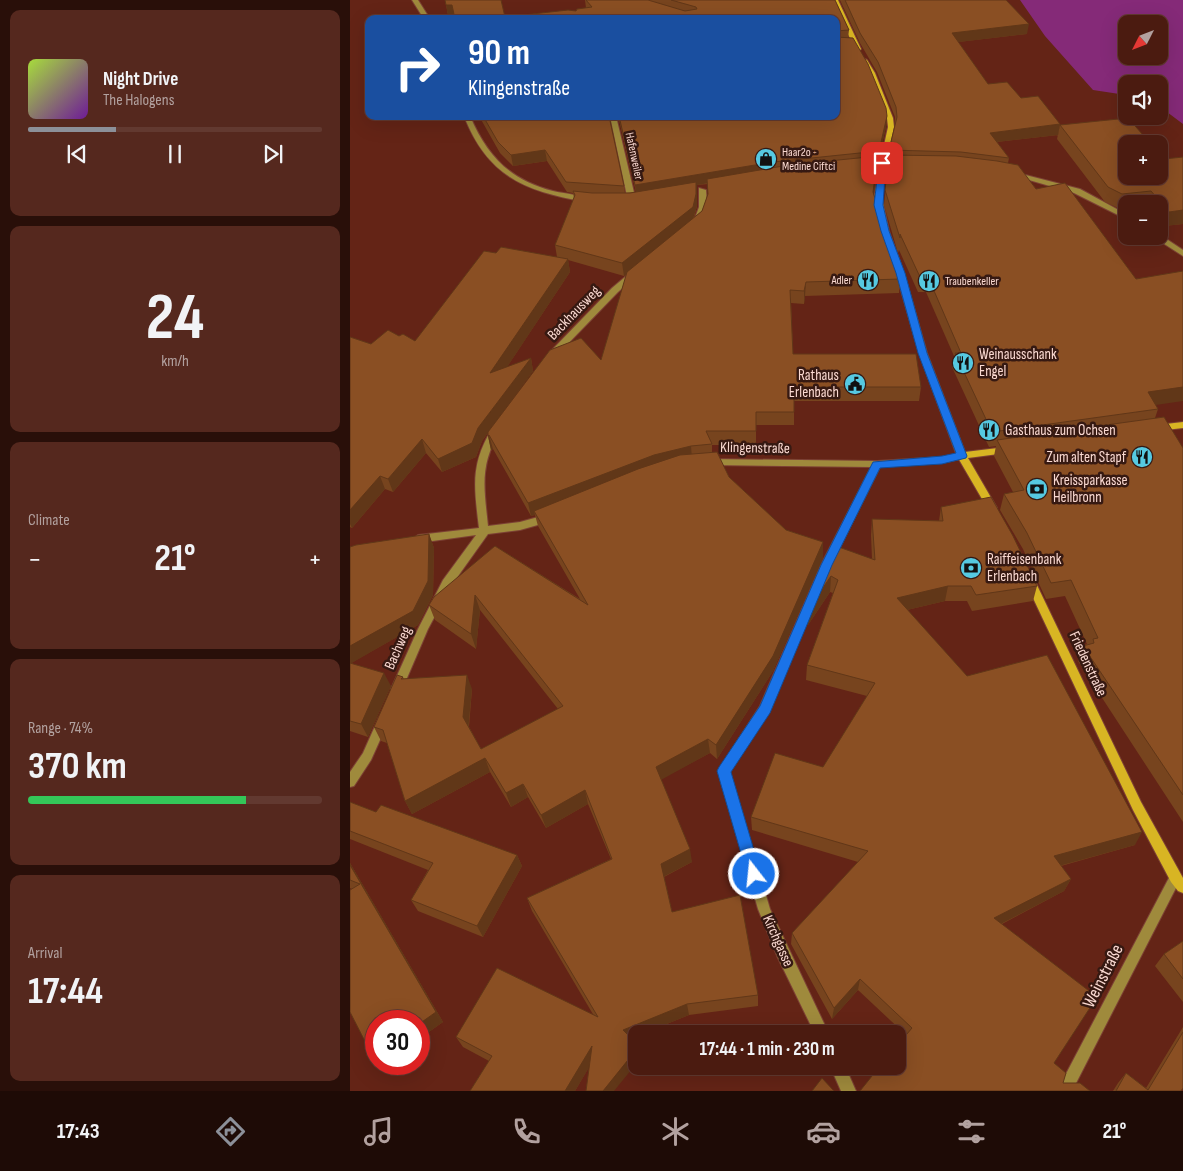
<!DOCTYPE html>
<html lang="en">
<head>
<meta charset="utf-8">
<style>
  body { margin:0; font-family:"Sofia Sans Condensed",sans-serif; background:#55281e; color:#f1f3f6; height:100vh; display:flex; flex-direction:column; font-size:19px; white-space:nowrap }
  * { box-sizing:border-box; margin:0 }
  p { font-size:16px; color:#b2a19f }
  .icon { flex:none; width:28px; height:28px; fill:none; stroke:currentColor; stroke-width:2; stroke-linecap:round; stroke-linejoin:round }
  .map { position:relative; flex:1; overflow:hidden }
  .details { display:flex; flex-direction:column; gap:10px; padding:10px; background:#290f09; width:350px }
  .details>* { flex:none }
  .banner { position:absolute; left:15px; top:15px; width:475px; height:105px; border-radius:10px; box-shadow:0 5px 20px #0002,0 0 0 1px #623930; background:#1a4fa0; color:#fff; overflow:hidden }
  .needle { width:32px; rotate:228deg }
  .tools { position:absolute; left:768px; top:15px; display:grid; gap:10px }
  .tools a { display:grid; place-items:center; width:50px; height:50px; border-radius:10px; background:#4b1b10; box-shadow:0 5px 20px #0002,0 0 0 1px #623930; font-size:25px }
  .speed { position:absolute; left:15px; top:1010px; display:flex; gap:10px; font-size:25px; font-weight:700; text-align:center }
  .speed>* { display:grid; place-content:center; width:65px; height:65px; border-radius:50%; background:#4b1b10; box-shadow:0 5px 20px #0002,0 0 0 1px #623930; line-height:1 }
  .speed .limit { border:8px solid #d22; background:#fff; color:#111 }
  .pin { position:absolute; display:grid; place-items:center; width:42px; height:42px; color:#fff; margin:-21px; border-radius:10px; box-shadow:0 2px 8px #0006 }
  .me { position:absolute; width:55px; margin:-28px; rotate:344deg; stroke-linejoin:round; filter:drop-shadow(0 0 4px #0008) }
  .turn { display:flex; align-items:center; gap:18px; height:105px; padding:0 20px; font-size:22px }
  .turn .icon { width:65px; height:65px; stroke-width:2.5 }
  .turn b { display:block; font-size:35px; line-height:42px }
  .big { font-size:38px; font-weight:700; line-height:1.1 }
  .details .widget { flex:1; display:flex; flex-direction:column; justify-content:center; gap:8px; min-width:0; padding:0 18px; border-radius:10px; background:#55281e }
  .details .dial { align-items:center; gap:0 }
  .dial b { font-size:65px; line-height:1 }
  .song { display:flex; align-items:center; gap:15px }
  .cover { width:60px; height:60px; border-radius:8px; background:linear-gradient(135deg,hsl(80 70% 55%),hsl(280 70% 35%)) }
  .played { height:5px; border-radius:2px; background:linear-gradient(90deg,#8c9099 30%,#623930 30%) }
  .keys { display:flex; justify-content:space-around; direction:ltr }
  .heat { display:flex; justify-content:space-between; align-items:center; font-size:28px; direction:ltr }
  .charge { height:8px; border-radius:4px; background:linear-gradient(90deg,#34c759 74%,#623930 0) }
  .trip { position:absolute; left:278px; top:1025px; width:278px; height:50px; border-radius:10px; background:#4b1b10; box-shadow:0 5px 20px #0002,0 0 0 1px #623930; font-weight:700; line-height:50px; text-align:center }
  .dock { display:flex; height:80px; justify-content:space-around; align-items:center; background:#1e0b06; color:#b2a19f }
  .dock .icon { width:35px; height:35px }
  .dock .active { color:#8c9099 }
  .dock b { font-size:22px; color:#f1f3f6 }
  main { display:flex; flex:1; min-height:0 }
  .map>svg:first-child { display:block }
  .green { fill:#852a78; fill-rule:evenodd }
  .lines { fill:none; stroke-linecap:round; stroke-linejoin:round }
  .street-casing { stroke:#7c4134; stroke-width:2 }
  .secondary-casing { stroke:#7c4134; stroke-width:2 }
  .street { fill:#9f8a3c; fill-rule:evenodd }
  .secondary { fill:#d8b523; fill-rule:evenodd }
  .wall { fill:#77441e; fill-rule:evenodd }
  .shaded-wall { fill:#613718 }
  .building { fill:#8a4f23; stroke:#613718 }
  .route { fill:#1a73e8; stroke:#114b97 }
  .labels { text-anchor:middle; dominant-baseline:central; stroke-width:5; stroke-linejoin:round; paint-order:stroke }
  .far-poi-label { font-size:12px; fill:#fbdad2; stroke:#361912; text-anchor:start }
  .far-street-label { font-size:12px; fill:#fbdad2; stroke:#361912 }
  .street-label { font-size:15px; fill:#fbdad2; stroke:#361912 }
  .poi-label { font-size:15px; fill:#fbdad2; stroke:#361912; text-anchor:start }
  .near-street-label { font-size:18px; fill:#fbdad2; stroke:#361912 }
</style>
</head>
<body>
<main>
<section class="details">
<div class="widget">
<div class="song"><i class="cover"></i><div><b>Night Drive</b><p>The Halogens</p></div></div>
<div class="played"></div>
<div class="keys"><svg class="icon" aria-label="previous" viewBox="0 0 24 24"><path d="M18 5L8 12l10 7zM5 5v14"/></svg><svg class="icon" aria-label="pause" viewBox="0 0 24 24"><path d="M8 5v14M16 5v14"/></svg><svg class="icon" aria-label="next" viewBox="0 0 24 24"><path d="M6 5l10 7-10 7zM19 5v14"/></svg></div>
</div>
<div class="widget dial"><b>24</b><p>km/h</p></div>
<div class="widget"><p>Climate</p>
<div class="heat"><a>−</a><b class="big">21°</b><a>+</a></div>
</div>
<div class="widget"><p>Range · 74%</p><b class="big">370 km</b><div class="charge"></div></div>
<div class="widget"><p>Arrival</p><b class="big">17:44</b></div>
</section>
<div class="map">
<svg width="833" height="1091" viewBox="0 0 833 1091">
  <rect width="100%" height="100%" fill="#642416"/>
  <!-- green -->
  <path class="green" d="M670,0H833V124L809,106V84H776V95L743,90L695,36ZM776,24H809V56H776Z"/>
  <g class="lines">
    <!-- street casing -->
    <g class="street-casing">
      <path id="street" d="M62,0H68L80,19H74Z
        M114,116H120C137,156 160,180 203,191C214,194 231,194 240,200L236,202C175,191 138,177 114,116Z
        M260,116H266L286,201L285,203L278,201Z
        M664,172L730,189L776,214V219L724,193L662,175L660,174Z
        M349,188L356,190C357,201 357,210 352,220H349L345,218L349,207Z
        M809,234L833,250V256L805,238L804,236H809Z
        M281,272H287L288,274L268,292L205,357H199V353L262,288Z
        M146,426L151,429C129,465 134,487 138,526L170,522L199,514L204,518L202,521L170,530L138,534L101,586L78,629L51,692L47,694L43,692L41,689L68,629L93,580L126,535L68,543L63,539L68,535L129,528C124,486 120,464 143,427Z
        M612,453L615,454L617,456L615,458L592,463L530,467L481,565L419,712L380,772L420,909L479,1034H465L428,958L408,909L368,771L410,706L471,565L521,467L361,465L356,462L361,459L527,461L592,457Z
        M33,715L37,717L39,720L21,760L4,786L0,787V772L13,753L29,717Z
        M825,872L829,874L831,878L829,882L722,1091H707L821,874Z
        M480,1066H495L506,1091H491Z"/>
    </g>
    <!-- secondary casing -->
    <g class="secondary-casing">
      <path id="secondary" d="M482,0H488L511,49L510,50L505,49Z
        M515,59L517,60L525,73L543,118L544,127L536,163L532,199L539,231L554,273L577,353L615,452L656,447L661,450L656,453L618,458L647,508L642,512L639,511L607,456L569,353L546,273L531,231L524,199L530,163L538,127L537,118L519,73L512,61Z
        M833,422V428L807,431L802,428L807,425Z
        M680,577L684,578L685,581L791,802L833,878V893L828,891L821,882L783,810L675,581L676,578Z"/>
    </g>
    <!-- street -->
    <use href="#street" class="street"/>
    <!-- secondary -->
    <use href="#secondary" class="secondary"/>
  </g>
  <!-- wall -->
  <path class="wall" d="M95,0L155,17L226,11L236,8L235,0H485L499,30L498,38L537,116L536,127L528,161L524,194L550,279L549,293L455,296L454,304L441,303L443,354L571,387L569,401H444V425H406V445H362V452L379,477L436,530L473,542V558L423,671L367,759L360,753L311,779L342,862L314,877L322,912L408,995V1006L339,1015L282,1038L239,1067L225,1091H120L139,1061L113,1047L106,1037L244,1016L182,911L177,898L261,859L238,804L196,828L178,797L161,807L140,772L62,814L55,801L37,743L31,741L24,727L53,677L54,679L122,689L119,727L131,749L208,709L130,610L126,649L85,620L79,605L145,546L230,599L188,526L185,515L181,516L143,449L141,450L138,436L251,360L277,273L274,276L218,260L220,272L157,367L181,358L183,371L132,441L126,457L92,472L76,453L43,492L35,489L2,528L0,527V337L21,344L49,336L65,341L146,253L207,257L205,245L224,198L223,193L217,192L197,161L163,166L150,153L129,116H259L274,186L275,193L286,192L268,116H486V19H105L104,14L98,15ZM358,184V194L352,211L344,218L347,206V185Z
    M490,0H656L677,34L608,42L638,84L671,98L710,124L708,135L647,142L659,158L658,163L808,409L805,418L833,448V822L728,661L733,646L737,644L715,596L696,599L673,549L650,510L654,494L663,492L644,456L646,446L639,447L602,367L604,356L576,292H568L549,250L548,253L534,205L539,155L545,123V117L527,72L510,43Z
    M710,125L814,159L833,224L814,226L809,220V204H776V207L768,208L755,202L707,139Z
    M591,507L687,586L683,601L622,611L617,601H595L557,610L617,676L785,845L711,866L721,879L714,891L652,924L704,1063L713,1083L556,1035L508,990L482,1019L441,944L442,933L508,862L402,830L401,817L473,767L517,696L456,680L457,665L483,593L480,592L458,625V610L484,550L522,559L521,535L522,519L589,521Z
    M79,534L84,548L83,595L68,625L1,663L41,686L18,737L0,731V547Z
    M0,802L26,812L167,855L172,866L133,937L68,911L61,900L78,870L0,839Z
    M0,863L93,1022L69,1039V1021H26V1060L23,1057L2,889L0,888Z
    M833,941V1002L805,966L814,954Z
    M833,1027V1088L831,1091H763L768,1083L776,1073L796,1088Z"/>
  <!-- shaded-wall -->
  <path class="shaded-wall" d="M96,5H102L104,14L98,15Z
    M679,24L677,34L601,43L602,33Z
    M537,116L536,127L528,161L529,151Z
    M710,124L708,135L638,143L640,133Z
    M195,150L197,161L163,166L161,155Z
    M528,156L527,169L522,206L523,192Z
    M423,162V172L347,185V206L343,219L274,276L272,263L286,196L285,185Z
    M833,210V224L814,226L819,212Z
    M218,259L220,272L144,387L140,373Z
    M456,282L455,296L454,304V291Z
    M181,358L183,371L132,441L126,457L92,472L88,459L128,428Z
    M833,387V401L792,407L798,392Z
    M139,435L143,449L141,450L138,436Z
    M72,439L76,453L43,492L38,479Z
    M341,446L342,459L184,511L185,515L181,516L178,503L304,455Z
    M30,476L35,489L2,528L0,524V510Z
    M79,534L84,548L83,595L68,625L0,664V646Z
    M473,542V558L423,671L367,759L366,745Z
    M481,576L480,592L458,625V610Z
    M598,586L595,601L544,613L547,598Z
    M125,595L130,610L126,649L121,634Z
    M34,673L41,686L18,737L11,724Z
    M117,675L122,689L118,731L113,717Z
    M358,739L360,753L309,781L306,767Z
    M135,758L140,772L62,814L55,801Z
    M173,784L178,797L161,807L156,793Z
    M235,790L238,804L196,828L191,815Z
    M792,832L785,845L698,869L704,856Z
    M340,849L342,862L313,877L311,864Z
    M167,855L172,866L133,937L127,926Z
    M0,863L93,1022L69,1039V1024L86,1012L0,865Z
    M721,879L714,891L639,930L644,918Z
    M510,979L508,990L482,1019L484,1008Z
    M337,1004L339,1015L292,1034H286V1036L277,1040L273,1030Z
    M242,1046L246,1056L225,1091H215Z
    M286,1050V1064L264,1091H253Z"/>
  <!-- building -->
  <path class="building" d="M95,0H151L155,17L218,10L226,11L227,9L242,7L236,0H298L335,11L347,9L346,7L321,0H485L499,30L486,31V19H105L102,5H96Z
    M495,0H656L679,24L602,33L638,84L657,82L671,98L688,96L710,124L640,133L659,158L611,152L539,150L547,117L546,107L528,62L510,33Z
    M486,37L503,38L518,64L536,108L537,116L529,151L423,162L285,185L269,116H486Z
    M133,116H259L274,186L216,182L195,150L161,155L148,142Z
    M778,118L801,144H776V176H809V153L814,159L833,157V210L819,212L801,191L772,194L758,187L710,125Z
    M539,155L606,156L647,161L668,165L686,189L715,183L786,279L833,271V387L798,392L808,409L642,432L605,353H611L578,277H570L550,234V238L535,190Z
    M528,156L523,192L550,279L456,282L454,291L440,290L443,354H566L571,387H444V412H406V431H356L362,444L341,446L304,455L178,503L139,435L138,436V432L200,350L231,338L251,360L277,272L352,211L358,194L357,179L439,165Z
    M346,182V194L343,207L272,263L205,245L225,195L223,191L242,193H280Z
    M151,247L218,259L140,373L181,358L128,428L122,443L88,459L72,439L38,479L30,476L0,510V337L21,344L38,330L49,336L53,334L65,341L134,251L146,253Z
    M814,417L833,448V795L733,646L744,643L743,639L748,638L721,580L701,583L677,533L654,494L674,490L647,440Z
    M367,452L379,477L436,530L473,542L423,656L366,745L358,739L306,767L340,849L311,864L322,912L390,895L408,995L337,1004L273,1030L286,1043V1050L253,1091H236L242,1046L215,1091H120L142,1056L106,1037L147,968L248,1017L177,898L262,859L235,790L191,815L173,784L156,793L135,758L55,801L33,730L24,727L47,675L53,677L51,679L117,675L113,717L131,749L213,706L125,595L121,634L79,605L84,597L145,546L238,605L184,511L288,469L330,455Z
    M641,497L663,536L687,586L626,595L621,586H598L547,598L617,676L697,655L792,832L704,856L721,879L644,918L747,997L704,1063L716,1073L713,1083H730L740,1091H510L530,1066H546V1047L562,1028L510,979L484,1008L442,933L518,851L401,817L425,753L473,767L525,683L457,665L488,580L481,576L458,610L486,546L525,560L522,519L593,521L591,507Z
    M79,534L78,581L63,611L0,646V547L6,545Z
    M0,663L34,673L11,724L0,721Z
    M0,802L26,812L31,805L167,855L127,926L61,900L83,863L0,831Z
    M0,865L86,1012L69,1024V1021H26V1055L23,1057L0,1012V890L10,884L0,880Z
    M833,941V979L814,954Z
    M833,1032V1088L831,1091H766L776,1073L798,1090Z
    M472,1078L484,1091H462Z"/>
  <!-- route -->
  <path class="route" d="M532,161L536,163L533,205L539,231L555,273L577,353L617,456L616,458L592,464L530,468L482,565L420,713L381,772L411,874L409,879L404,881L399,879L397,874L367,771L369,767L410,706L471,565L523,462L592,456L606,453L568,353L546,273L531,231L524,205L529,163Z"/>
  <!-- icons -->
  <defs>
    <g id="shop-disc" transform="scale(1.125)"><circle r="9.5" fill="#56c9e1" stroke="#361912"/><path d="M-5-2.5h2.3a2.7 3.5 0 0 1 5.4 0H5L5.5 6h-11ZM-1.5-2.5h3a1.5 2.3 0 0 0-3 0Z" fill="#111"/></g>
    <g id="restaurant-disc" transform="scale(1.125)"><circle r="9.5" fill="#56c9e1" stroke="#361912"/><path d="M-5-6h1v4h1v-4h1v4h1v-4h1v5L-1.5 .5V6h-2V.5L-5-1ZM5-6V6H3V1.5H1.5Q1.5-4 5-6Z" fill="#111"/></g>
    <g id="civic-disc" transform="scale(1.125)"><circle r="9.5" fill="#56c9e1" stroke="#361912"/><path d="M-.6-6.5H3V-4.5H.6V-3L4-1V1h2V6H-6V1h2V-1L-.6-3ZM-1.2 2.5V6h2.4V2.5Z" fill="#111"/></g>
    <g id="bank-disc" transform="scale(1.125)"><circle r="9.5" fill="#56c9e1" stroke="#361912"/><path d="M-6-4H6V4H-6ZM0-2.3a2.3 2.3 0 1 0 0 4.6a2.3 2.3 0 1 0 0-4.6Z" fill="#111"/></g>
  </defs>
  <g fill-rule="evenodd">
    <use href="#shop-disc" x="416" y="159"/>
    <use href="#restaurant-disc" x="518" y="280"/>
    <use href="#restaurant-disc" x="579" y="281"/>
    <use href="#restaurant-disc" x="613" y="363"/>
    <use href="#civic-disc" x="505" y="384"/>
    <use href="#restaurant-disc" x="639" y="430"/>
    <use href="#restaurant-disc" x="792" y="457"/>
    <use href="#bank-disc" x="687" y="489"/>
    <use href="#bank-disc" x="621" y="568"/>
  </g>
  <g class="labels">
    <!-- far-poi labels -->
    <g class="far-poi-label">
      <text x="432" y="152">Haar2o -<tspan x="432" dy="14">Medine Ciftci</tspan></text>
      <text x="502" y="280" text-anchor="end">Adler</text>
      <text x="595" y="281">Traubenkeller</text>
    </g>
    <!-- far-street labels -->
    <g class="far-street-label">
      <text transform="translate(284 156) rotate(78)">Hafenweiler</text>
    </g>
    <!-- street labels -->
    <g class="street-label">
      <text transform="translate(224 313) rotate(-46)">Backhausweg</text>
      <text transform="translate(405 448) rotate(1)">Klingenstraße</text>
      <text transform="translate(48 648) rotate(-66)">Bachweg</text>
      <text transform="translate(738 664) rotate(65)">Friedenstraße</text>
      <text transform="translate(428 941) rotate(66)">Kirchgasse</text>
    </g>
    <!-- poi labels -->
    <g class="poi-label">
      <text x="629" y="354">Weinausschank<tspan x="629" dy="17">Engel</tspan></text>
      <text x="489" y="375" text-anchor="end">Rathaus<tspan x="489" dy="17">Erlenbach</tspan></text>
      <text x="655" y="430">Gasthaus zum Ochsen</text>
      <text x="776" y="457" text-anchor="end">Zum alten Stapf</text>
      <text x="703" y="480">Kreissparkasse<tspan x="703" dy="17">Heilbronn</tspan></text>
      <text x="637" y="559">Raiffeisenbank<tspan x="637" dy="17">Erlenbach</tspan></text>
    </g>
    <!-- near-street labels -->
    <g class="near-street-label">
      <text transform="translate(753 976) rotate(-63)">Weinstraße</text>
    </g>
  </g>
</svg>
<div class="tools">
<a><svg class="needle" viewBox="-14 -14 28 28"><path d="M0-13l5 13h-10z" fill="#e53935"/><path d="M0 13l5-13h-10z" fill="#b2a19f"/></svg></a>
<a><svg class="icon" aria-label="sound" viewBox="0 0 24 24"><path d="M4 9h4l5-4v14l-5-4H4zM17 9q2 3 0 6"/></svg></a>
<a>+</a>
<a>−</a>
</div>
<div class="speed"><div class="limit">30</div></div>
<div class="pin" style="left:532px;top:163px;background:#d93025"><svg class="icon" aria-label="arrive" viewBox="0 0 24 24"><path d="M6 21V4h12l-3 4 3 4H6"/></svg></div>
<svg class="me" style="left:404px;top:874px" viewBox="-20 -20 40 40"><circle r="17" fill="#1a73e8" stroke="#fff" stroke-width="3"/><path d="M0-11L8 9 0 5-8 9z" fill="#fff"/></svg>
<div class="trip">17:44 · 1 min · 230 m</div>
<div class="banner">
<div class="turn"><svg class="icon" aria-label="right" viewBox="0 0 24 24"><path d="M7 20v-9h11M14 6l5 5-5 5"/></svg><div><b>90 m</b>Klingenstraße</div></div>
</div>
</div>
</main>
<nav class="dock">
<b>17:43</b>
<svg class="icon active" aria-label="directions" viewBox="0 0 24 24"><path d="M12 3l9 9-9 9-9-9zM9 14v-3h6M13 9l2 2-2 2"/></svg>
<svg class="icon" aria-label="music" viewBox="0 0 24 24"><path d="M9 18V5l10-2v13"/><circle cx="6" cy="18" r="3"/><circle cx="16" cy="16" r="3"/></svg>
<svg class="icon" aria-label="phone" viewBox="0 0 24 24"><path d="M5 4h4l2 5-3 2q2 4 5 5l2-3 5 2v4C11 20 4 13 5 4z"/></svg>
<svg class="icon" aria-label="climate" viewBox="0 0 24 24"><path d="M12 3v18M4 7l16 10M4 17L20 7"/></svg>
<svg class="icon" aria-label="car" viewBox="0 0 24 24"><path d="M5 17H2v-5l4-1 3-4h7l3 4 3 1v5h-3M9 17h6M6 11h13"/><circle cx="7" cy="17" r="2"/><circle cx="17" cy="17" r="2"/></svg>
<svg class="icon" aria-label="filters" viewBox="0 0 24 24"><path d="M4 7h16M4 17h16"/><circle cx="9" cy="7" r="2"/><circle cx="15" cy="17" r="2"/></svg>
<b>21°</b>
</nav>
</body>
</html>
